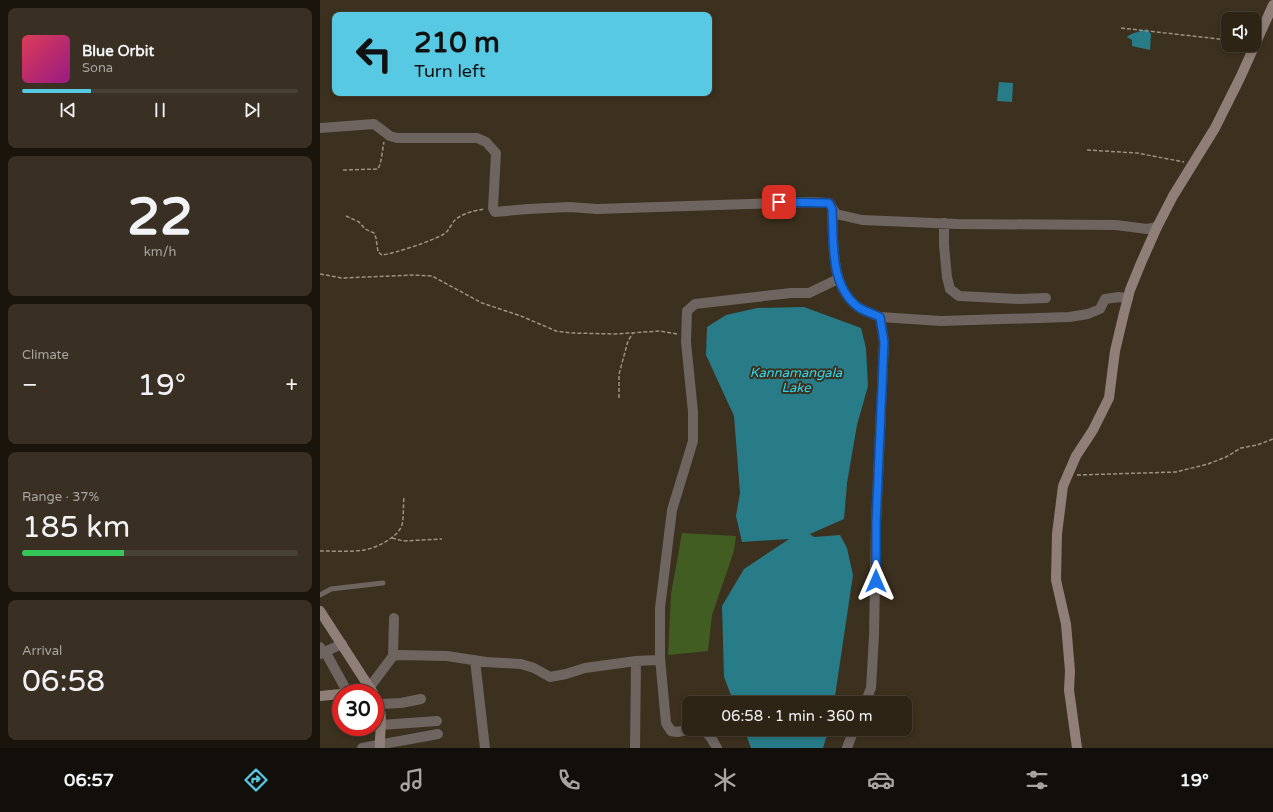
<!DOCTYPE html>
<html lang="en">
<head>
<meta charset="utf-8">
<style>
  body { margin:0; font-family:"Varela Round",sans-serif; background:#393023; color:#f1f3f6; height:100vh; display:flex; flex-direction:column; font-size:15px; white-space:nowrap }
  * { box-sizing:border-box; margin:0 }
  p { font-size:13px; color:#a7a4a1 }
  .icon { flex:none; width:22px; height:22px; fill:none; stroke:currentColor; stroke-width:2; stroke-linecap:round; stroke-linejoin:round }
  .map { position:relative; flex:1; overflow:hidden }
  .details { display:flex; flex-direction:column; gap:8px; padding:8px; background:#19140c; width:320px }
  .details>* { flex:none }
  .guide { position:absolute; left:12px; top:12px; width:380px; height:84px; border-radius:8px; box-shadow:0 2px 6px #0003,0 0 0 1px #484135; background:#57c9e3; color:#111; overflow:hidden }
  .controls { position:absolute; left:901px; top:12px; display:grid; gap:8px }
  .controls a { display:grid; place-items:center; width:40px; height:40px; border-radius:8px; background:#2d2416; box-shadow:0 2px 6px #0003,0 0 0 1px #484135; font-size:20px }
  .speed { position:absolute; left:12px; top:684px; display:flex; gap:8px; font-size:20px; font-weight:700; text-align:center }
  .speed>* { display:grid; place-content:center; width:52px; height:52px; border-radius:50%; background:#2d2416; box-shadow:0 2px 6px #0003,0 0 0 1px #484135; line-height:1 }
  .speed .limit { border:6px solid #d22; background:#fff; color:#111 }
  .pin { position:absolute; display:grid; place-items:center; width:34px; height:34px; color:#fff; margin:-17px; border-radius:8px; box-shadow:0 2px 6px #0006 }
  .me { position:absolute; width:44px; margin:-22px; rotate:0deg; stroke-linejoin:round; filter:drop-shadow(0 0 3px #0008) }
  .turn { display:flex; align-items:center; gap:14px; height:84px; padding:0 16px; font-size:18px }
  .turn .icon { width:52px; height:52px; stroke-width:2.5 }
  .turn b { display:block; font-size:28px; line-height:34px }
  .big { font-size:30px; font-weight:600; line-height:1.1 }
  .details .widget { flex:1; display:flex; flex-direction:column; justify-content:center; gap:6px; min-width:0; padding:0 14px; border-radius:8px; background:#393023 }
  .details .dial { align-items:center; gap:0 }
  .dial b { font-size:52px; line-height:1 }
  .song { display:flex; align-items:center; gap:12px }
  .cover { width:48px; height:48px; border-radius:6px; background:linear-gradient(135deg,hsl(350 70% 55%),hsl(310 70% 35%)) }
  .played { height:4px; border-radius:2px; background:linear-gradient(90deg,#57c9e3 25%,#484135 25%) }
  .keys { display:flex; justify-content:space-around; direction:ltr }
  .heat { display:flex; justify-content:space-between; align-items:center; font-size:22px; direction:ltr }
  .charge { height:6px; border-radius:3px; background:linear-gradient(90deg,#34c759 37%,#484135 0) }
  .trip { position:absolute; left:362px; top:696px; width:230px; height:40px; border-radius:8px; background:#2d2416; box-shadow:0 2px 6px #0003,0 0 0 1px #484135; font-weight:600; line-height:40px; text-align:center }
  .tab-bar { display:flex; height:64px; justify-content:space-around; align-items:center; background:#120e09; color:#a7a4a1 }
  .tab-bar .icon { width:28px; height:28px }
  .tab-bar .active { color:#57c9e3 }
  .tab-bar b { font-size:18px; color:#f1f3f6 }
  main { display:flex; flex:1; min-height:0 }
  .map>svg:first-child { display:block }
  .green { fill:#425d22 }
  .water { fill:#277c88 }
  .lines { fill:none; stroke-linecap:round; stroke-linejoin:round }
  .path { stroke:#9c9284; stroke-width:1.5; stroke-dasharray:4 2; stroke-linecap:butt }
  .lane { stroke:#6e6460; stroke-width:5 }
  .street { stroke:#6e6460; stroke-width:10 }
  .secondary { stroke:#907f79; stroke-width:10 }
  .route-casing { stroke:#114b97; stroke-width:10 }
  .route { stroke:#1a73e8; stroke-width:7 }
  .labels { text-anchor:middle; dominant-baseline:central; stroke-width:4; stroke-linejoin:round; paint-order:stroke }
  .water-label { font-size:13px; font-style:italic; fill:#30d8ee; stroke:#3c301e }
</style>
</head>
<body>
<main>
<section class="details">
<div class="widget">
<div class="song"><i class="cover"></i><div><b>Blue Orbit</b><p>Sona</p></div></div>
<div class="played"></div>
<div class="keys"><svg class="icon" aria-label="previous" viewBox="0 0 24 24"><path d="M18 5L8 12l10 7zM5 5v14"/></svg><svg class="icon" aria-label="pause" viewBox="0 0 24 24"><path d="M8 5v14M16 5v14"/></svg><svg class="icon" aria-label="next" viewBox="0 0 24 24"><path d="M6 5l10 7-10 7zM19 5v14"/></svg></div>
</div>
<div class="widget dial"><b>22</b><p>km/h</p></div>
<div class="widget"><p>Climate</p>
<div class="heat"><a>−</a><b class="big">19°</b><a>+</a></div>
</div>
<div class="widget"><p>Range · 37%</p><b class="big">185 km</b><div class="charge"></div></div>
<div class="widget"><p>Arrival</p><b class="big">06:58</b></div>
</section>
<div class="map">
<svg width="953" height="748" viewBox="0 0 953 748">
  <rect width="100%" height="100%" fill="#3c301e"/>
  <!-- green -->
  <path class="green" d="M362,533L416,536L414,551L392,615L388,651L348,655L351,594Z"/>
  <!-- water -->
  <path class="water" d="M827,29L831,34L830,50L812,46V40L807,37C813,32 820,32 827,29Z
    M679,82L693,83L692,102L677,101Z
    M484,307L541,328L546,348L548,386L537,425L527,483L524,519L490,534L494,537L520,535L527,548L533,575L514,703H414L404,677L402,606L424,569L469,539L422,542L416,516L420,493L414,416L386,355L387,327L406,315L437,308Z
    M424,729H509L503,748H431Z"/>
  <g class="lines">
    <!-- path -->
    <path class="path" d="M801,28L908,40
      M767,150L817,153L864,162
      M23,170L58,169C62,161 62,151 64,142
      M26,216L39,222L45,229L54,233L56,238L58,252L62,255C76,253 112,241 124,234C129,231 131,224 135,220C143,213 154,211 164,209
      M0,274L22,278L93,275L112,276L162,303L201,316L236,331L252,333L295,334L340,331L357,334
      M299,398V374L308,341L313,333
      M757,475L856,472L888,464L906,457L921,448L937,445L953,439
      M72,538L83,541L122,539
      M0,551C14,551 30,552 44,550C57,548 78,537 82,525C84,516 83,505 84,497"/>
    <!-- lane -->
    <path class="lane" d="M0,595L11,589L63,583"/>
    <!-- street -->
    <path class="street" d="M0,128L54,124L70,136L77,138H157L166,142L176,153L173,208L175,212L208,209L250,207L277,209L490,202L509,203L516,214L542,220L637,224L796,225L827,229L837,227
      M512,209C514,241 509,285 538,307C544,311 553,314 560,317L564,342L556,523L554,636L551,688L545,703
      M624,223V245L627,277L630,289L639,296L700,299L726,298
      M560,317L621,321L749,317L768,314L780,309L785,299L799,297L808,298
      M0,647L3,652L7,655L28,693
      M0,654L22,644
      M73,656L74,618
      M340,658L346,723L351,731L357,732L373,729
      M155,660L165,748
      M49,688L73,656L80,655L127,656L166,662L201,664L214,668L230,677L246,674L265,668L316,661
      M59,704L81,703L101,699
      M61,725L117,721
      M381,729C389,732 393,741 397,748
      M42,748L118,734
      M315,748L316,661L337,660L340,658V608L352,510L373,441V412L366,342L367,311L375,304L471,293H489L518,279
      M527,748L534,729"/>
    <!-- secondary -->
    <path class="secondary" d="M0,611L53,693
      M29,693L49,688
      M0,696L21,694
      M55,697C65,712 59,731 60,748
      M757,748L749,690L750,671L746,624L736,580L737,534L743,486L756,456L773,430L789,398L795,351L804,313L810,290L821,263L837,227L853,196L895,128L920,78L953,5"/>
  </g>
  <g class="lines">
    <!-- route casing -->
    <g class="route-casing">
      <path id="route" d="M459,202L509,203L512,209C514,241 509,285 538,307C544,311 553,314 560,317L564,342L556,523V581"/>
    </g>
    <!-- route -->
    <use href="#route" class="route"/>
  </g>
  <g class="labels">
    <!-- water labels -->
    <g class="water-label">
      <text x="476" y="373">Kannamangala<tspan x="476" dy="15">Lake</tspan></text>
    </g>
  </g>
</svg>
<div class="controls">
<a><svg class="icon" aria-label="sound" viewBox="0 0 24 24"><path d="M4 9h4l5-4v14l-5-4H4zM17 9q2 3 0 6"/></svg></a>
</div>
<div class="speed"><div class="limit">30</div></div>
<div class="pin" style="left:459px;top:202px;background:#d93025"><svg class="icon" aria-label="arrive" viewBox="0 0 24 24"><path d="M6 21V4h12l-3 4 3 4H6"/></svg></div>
<svg class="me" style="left:556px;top:581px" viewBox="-20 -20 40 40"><path d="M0-17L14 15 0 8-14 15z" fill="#1a73e8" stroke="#fff" stroke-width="4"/></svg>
<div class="trip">06:58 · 1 min · 360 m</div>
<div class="guide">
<div class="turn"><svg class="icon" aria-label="left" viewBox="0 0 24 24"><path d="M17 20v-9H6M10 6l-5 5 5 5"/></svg><div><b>210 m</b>Turn left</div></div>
</div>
</div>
</main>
<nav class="tab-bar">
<b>06:57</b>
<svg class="icon active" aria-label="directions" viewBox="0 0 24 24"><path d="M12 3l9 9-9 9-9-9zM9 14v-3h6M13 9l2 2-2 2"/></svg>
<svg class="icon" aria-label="music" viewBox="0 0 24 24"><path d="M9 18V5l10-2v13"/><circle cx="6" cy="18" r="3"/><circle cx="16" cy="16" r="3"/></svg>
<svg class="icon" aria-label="phone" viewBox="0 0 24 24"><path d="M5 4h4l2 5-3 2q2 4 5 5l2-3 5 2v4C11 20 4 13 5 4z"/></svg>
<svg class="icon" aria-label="climate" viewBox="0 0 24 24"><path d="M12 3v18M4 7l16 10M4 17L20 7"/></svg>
<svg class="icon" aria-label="car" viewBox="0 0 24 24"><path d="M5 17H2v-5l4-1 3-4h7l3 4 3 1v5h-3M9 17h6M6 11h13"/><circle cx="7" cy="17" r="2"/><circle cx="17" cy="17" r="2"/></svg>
<svg class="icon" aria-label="filters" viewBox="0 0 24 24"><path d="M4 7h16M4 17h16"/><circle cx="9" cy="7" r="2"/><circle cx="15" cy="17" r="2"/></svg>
<b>19°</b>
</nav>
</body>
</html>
